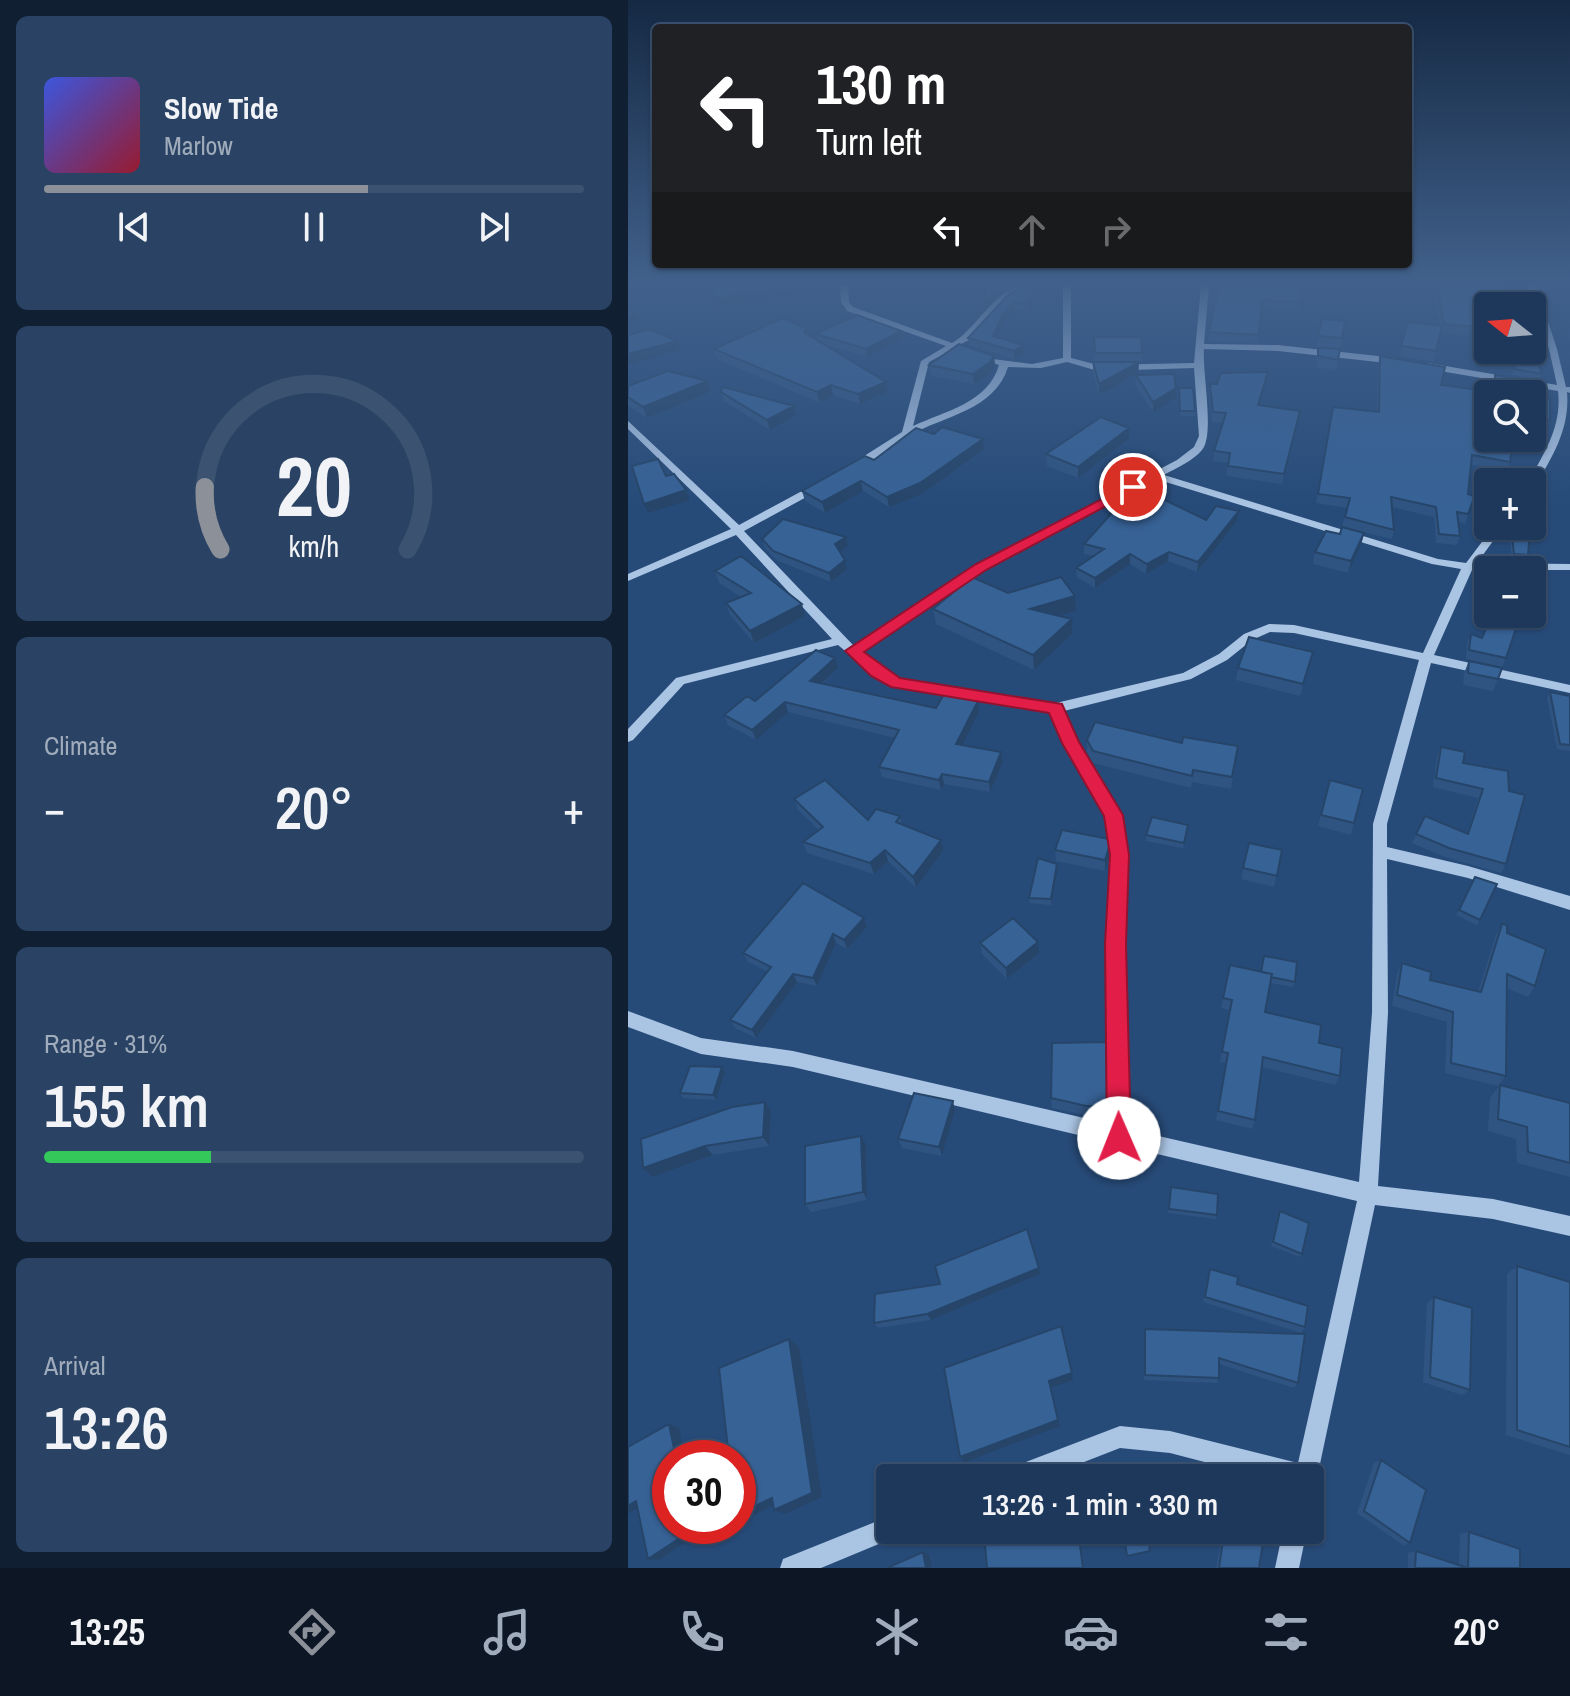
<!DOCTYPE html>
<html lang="en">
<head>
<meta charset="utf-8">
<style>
  body { margin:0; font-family:"Archivo Narrow",sans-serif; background:#2a4364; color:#f1f3f6; height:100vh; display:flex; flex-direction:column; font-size:30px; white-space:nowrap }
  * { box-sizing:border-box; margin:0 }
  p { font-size:26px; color:#a0acbb }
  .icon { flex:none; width:44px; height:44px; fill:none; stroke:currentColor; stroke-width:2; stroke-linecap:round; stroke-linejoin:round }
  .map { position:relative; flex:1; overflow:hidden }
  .drawer { display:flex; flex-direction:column; gap:16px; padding:16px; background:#101f32; width:628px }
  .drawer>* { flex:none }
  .hud { position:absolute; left:24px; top:24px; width:760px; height:244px; border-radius:8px; box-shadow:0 2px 6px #0004,0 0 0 2px #3b5271; background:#202124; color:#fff; overflow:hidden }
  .needle { width:52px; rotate:287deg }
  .tools { position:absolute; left:846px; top:292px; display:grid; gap:16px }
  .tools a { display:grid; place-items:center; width:72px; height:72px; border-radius:8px; background:#1d385b; box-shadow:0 2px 6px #0004,0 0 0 2px #3b5271; font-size:40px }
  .speed { position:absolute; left:24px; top:1440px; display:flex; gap:16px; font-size:40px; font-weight:700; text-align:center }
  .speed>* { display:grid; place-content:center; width:104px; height:104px; border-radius:50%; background:#1d385b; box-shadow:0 2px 6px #0004,0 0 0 2px #3b5271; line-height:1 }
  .speed .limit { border:12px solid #d22; background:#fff; color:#111 }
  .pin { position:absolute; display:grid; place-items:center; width:68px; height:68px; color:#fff; margin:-34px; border:4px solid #fff; border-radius:50%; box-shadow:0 2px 8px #0007 }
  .me { position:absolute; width:88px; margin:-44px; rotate:359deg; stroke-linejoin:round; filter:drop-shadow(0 0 6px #0008) }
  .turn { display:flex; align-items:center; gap:28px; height:168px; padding:0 32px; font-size:36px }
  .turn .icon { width:104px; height:104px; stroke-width:2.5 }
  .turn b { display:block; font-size:56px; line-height:68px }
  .lanes { display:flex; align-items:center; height:76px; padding:0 32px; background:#0003; justify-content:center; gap:40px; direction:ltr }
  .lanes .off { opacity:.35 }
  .big { font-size:60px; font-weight:600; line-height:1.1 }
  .drawer .card { flex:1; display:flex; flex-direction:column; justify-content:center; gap:12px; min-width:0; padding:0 28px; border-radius:12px; background:#2a4364 }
  .drawer .dial { align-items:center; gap:0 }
  .dial svg { height:208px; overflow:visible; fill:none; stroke:#3b5271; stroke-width:7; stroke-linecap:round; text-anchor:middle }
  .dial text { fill:#f1f3f6; stroke:none }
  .song { display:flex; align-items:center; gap:24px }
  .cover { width:96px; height:96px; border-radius:12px; background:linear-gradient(135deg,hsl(230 70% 55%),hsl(350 70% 35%)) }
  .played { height:8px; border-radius:4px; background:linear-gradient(90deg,#8c9099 60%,#3b5271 60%) }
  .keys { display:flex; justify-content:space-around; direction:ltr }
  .heat { display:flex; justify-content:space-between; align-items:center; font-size:44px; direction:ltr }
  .charge { height:12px; border-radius:6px; background:linear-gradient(90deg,#34c759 31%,#3b5271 0) }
  .trip { position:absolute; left:248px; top:1464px; width:448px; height:80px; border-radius:8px; background:#1d385b; box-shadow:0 2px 6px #0004,0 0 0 2px #3b5271; font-weight:600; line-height:80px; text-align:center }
  .dock { display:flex; height:128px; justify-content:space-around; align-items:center; background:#0c1624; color:#a0acbb }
  .dock .icon { width:56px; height:56px }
  .dock .on { color:#8c9099 }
  .dock b { font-size:36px; color:#f1f3f6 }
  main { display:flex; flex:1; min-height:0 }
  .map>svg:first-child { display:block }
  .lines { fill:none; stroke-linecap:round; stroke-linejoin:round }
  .minor { fill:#aac4e3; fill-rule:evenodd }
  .wall { fill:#2f5481 }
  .shaded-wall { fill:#264569 }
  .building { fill:#376296; stroke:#264569; stroke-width:2 }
  .route { fill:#e11d48; stroke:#92132f; stroke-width:2 }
</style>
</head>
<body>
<main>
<section class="drawer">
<div class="card">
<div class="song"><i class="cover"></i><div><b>Slow Tide</b><p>Marlow</p></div></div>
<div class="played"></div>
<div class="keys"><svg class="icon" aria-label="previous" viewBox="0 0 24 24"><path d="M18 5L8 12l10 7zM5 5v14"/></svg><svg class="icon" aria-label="pause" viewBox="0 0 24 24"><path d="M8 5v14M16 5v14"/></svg><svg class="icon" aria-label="next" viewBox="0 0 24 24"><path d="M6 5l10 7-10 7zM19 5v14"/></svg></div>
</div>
<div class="card dial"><svg viewBox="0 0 100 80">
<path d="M14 69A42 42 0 1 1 86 69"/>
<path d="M14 69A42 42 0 0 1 8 45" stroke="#8c9099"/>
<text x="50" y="56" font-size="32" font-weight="700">20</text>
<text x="50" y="72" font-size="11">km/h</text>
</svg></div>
<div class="card"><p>Climate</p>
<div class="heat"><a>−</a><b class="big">20°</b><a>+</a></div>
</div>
<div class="card"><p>Range · 31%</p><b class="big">155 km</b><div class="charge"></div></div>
<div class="card"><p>Arrival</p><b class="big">13:26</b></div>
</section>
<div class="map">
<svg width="942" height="1568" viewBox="0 0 942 1568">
  <rect width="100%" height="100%" fill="#274b79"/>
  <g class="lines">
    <!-- minor -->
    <path class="minor" d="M212,285H220L221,302L225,307L324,343C350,328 368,285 401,285L378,301L341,340L331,345L348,351V355L325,349L301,362L285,426C317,411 360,403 371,365L365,363V359L404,364L435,358V285H443V358L470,365L566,363L573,285H581L576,344L650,345L768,358L772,361L768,364L650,351L576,349C574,372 587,435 574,450C565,461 548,468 536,475L810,559L838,563L866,526H876L849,563L942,564V570H844L806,655L942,685V693L803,663L759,824V847L840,866L942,896V910L840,878L759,859L760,1013L750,1186L865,1199L942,1216V1236L865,1219L747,1205L689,1478L686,1486L682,1488V1478H638L542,1453L492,1448L415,1478H374L377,1470L492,1426L542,1431L670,1463L729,1201L495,1146L491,1147L484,1143L165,1067L73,1054L0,1027V1011L73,1038L165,1051L482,1124L479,944L485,855L478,815L436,743L423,712L265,686L246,675L210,645L56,684L5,740L0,742V729L48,678L204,639L108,535L0,581V574L103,529L0,429V421L111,525L187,484H195V488L116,531L225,645L349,565L549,460L566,447L571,436L566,368L470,371L439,362L413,368L380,367C367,410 316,416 282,435C264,446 248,459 230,469H222V465L274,432L293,361L318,346L219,311L213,302ZM528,479L804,564L833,569L795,653L666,625L641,624L616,634L591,654L555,673L428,703L272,679L233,652L357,569ZM642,632L666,633L791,660L745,824L744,1013L731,1182L500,1129L495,944L499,855L492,815L450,743L436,711L563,679L599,660L624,640Z
      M900,285H908L929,349L938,387H942V393L939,392C942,427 926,454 909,483L904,486V482H900C917,452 934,426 930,391L800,369L796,366L800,363L929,385L921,349Z
      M262,1516V1530H273L270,1536L193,1568H152L155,1559Z
      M655,1530H679L671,1568H647Z"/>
  </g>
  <!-- wall -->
  <path class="wall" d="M26,285H57L55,288Z
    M394,285H411L400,311L386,310L376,321L369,337L395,345L396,353L386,359L341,345L340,338Z
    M591,285L673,302L672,311L633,309L630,344L580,341L581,332Z
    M805,285H878L860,306V337L813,333V331L805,362L771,356L780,322L812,326Z
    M694,319L717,321L712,348L688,347Z
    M273,331L275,339L240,357L195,344L259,392L232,404L205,395L192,403L89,359L86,349L180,334L190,340L188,334Z
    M466,337L514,353V361H467Z
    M690,348L712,349L708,371L688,367Z
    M889,353L914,374L912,379L884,375Z
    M366,356L367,367L363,373L346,384L303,376L301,365Z
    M752,356L813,385L864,391V383L867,375L916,398L922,420L918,429L904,426V394H860L882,462L879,471L843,465L840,494L847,496L837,524L831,522L832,536L829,545L808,543L806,517L764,507L766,530L764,539L714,527L719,508L688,503L705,407L749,412L750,365Z
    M465,362H511L510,373L471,395L465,373Z
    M640,372L632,405L670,421L654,484L598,476L600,463L585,461L586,451L595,423L584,422L581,394L582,384H589Z
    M508,375L548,388V398L525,412L507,385Z
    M0,386L82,392L19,418L0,406Z
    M551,388L567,411V416H552Z
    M93,392L166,406L168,415L142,430L96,401Z
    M306,434L355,439L356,449L294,494L261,507L235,491L197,513L177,501L174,491Z
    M501,439L450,478L419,466L418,454Z
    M611,511L609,521L569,572L540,561L518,574L502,564L467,588L449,577L448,568L466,556L456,554V544L578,520Z
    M883,528L900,555L897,561L884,560L881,534Z
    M736,533L733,545L720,573L685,564L687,552L712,534Z
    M218,537L220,546L212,552L219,569L203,582L148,560L137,548L134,539Z
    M87,571L177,616L126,643L102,615L98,603L113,597L91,583Z
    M380,593L447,596L448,611L431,616L444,634L406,670L308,624L305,609Z
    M843,634L878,658L874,667L838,659L839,643Z
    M685,652L672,696L608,680L610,668Z
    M841,661L874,668L865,691L835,685L836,673Z
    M210,668L194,684L308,708L350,701L351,712L334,745L375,762L362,792L316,784L313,790L254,777L251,767L267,738L160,712L128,740L100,725L96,715L127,701Z
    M922,692L942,696V751L929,749L919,698Z
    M459,740L610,746L603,789L564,782L563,788L465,763L459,752Z
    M813,747L835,763L880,771L878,864L873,873L817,857L784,843L788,834H839L850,798L805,787L809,756Z
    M702,780L726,823L723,835L690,826Z
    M166,799L240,820L272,816L274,824L313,840L315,851L288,888L260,861L246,874L179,853L175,842L191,830L170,810Z
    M560,830L555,848L518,841V835Z
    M621,843L654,850L646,887L613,879Z
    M482,844V855L477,871L428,861L427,850Z
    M430,869L423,905L402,903L401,898Z
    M847,877L869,884L849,925L828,915Z
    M236,918L239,927L219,949L208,943L189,986L169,982L128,1038L107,1028L102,1020L139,971L120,962L115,953Z
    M874,924L907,986L900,997L879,988L878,1076L870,1086L817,1073L819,1022L764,1006L769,974L774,963L802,980L850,992L868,935Z
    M352,943L411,953L379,979L354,954Z
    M602,965L667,982L665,987L642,983L637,1012L691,1043L712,1076L707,1085L634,1067L627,1120L624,1129L588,1120L598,1063L592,1062L601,1010L593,1008Z
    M478,1042L479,1115H458L424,1108L423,1098Z
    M94,1067L97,1072L88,1100L55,1098L52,1093Z
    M872,1085L942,1103V1177L889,1163L888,1139L860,1131L862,1098Z
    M137,1102L143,1111L141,1146L85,1155L24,1177Z
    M327,1110L314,1156L274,1148L270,1139Z
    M233,1136L238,1144L239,1200L183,1212L177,1204Z
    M543,1187L589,1215L588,1219L540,1213Z
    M652,1211L674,1254L672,1257L643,1246Z
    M889,1266L942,1282V1455L878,1435L879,1274Z
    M411,1268L412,1274L303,1320L250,1328L246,1323Z
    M582,1269L609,1284L677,1327L673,1333L575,1302Z
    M806,1297L842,1390L834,1395L795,1382L799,1303Z
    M517,1329L670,1383L666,1388L591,1364V1378L589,1383L516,1380Z
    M753,1460L782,1543L775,1545L729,1513L746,1463Z
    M578,1530H637L631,1568H588L594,1535Z
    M841,1532L892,1568H780V1553L788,1551L831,1565L832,1534Z"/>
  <!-- shaded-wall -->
  <path class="shaded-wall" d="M373,285H390L377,289L354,310V303Z
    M407,285H411L400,311L399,304Z
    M167,286L169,295L88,306L85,298Z
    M385,303L386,310L376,321L366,343L365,336L375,314Z
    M7,314L9,320L0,323V317Z
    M273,331L275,339L240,357L238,349Z
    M49,341L52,350L0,365V354Z
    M395,345L396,353L386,359V351Z
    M366,356L367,367L363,373L346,384L345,374Z
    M511,362L510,373L471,395V384Z
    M640,372L638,382L629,415L630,405Z
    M79,381L82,392L19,418L15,407Z
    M258,382L259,392L232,404L230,394Z
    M203,385L205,395L192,403L189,392Z
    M548,388V398L525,412V402Z
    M166,406L168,415L142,430L139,420Z
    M501,428V439L450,478V467Z
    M355,439L356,449L294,494L261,507L259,497Z
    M233,481L235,491L197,513L194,502Z
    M58,490L62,500L20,513L16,504Z
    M611,511L609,521L569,572L570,562Z
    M736,533L733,545L720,573L723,561Z
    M218,537L220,546L209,554L207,544Z
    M541,552L540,561L518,574L519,564Z
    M502,554V564L467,588V578Z
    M217,560L219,569L203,582L201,573Z
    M447,596L448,611L403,624L402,609Z
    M174,604L177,616L126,643L122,631Z
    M444,619V634L406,670L405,655Z
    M207,658L210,668L185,691L182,681Z
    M350,701L351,712L330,754L328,744Z
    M157,702L160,712L128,740L124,730Z
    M373,752L375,762L362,792L361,782Z
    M314,774L316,784L313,790L311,780Z
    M313,840L315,851L288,888L285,877Z
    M482,844V855L477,871V860Z
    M257,850L260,861L246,874L242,863Z
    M429,864L430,869L423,905V899Z
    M236,918L239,927L219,949L216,940Z
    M205,934L208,943L189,986L185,978Z
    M410,942L411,953L379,979L378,968Z
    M165,974L169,982L128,1038L124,1030Z
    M94,1067L97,1072L88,1100L85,1095Z
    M325,1101L327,1110L314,1156L311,1147Z
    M137,1102L143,1111L141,1146L135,1137Z
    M233,1136L238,1144L239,1200L235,1192Z
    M77,1146L85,1155L24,1177L15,1168Z
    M411,1268L412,1274L303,1320L299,1314Z
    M161,1339L171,1347L194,1497L157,1514L146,1510Z
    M444,1373L445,1380L422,1388L421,1381Z
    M430,1420L432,1426L337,1462L332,1457Z
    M41,1424L51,1428L57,1458H48Z
    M144,1498L155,1501L119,1518L110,1516V1514Z
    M8,1501L18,1503L0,1514V1506Z
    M70,1526H80V1527L31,1560L20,1559Z
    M295,1552L301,1554L304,1568H298Z"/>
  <!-- building -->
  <path class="building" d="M83,285H167V286L85,298Z
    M360,285H373L354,303Z
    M394,285H407L399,304L385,303L375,314L365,336L395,345L386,351L340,338L379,296Z
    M591,285H674L673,302L634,300L631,335L581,332Z
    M809,285H878L876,297L895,301V306H860V328L816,324Z
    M0,311L7,314L0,317Z
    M229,315L273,331L238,349L188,334Z
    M155,318L178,328L176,332L258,382L230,394L203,385L189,392L86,349Z
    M694,319L717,321L714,338L690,336Z
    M780,322L814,326L808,351L773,346Z
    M21,329L49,341L0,354V335Z
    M466,337H513L514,353H467Z
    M331,344L366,356L362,362L345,374L301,365Z
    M690,348L712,349L710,360L690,356Z
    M889,353L906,354L914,374L886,369Z
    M752,356L817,367L813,385L867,392V375L918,383L916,398L922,399V420L904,417V394H860V438H885L882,462L844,455L840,494L847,496L840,514L829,512L832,536L811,534L808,507L763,497L766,530L717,517L722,498L690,494L705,407L751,412Z
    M465,362H511L471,384Z
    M40,371L79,381L15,407L0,397V386Z
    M640,372L630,405L672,411L656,474L600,466L602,453L586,451L598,413L585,412L582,384H589L593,373Z
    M546,374L548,388L525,402L508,375Z
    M95,387L166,406L139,420L93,392Z
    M551,388H565L567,411H552Z
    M473,417L501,428L450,467L418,454Z
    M314,427L355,439L292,483L259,497L233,481L194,502L174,491L237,456L246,460L288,428L306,434Z
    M30,459L38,476L46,474L58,490L16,504L4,466Z
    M508,486L578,520L588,506L611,511L570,562L541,552L519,564L502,554L467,578L448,568L476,549L456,544Z
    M155,519L218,537L207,544L217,560L201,573L145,551L134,539Z
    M714,527L736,533L723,561L687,552L698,531L712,534Z
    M883,528L902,531L900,555L886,554Z
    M113,556L174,604L122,631L98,603L123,593L87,571Z
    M890,567H899L898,570H891Z
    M344,577L380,593L433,577L447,596L402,609L444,619L405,655L305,609Z
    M864,614H893L878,658L841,650L843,634L854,638Z
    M621,637L685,652L675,684L610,668Z
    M188,650L207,658L182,681L308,708L316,694L350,701L328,744L373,752L361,782L314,774L311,780L251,767L271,730L157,702L124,730L96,715L119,696L127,701Z
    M841,661L874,668L870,679L840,673Z
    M922,692L942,696V745L932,744Z
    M467,722L554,743L555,737L610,746L604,777L565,770L564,776L465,751L459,740Z
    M813,747L837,752L835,763L880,771L881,791L897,795L878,864L821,848L788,834L797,816L840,834L855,789L808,778Z
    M197,780L240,820L248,809L272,816L268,822L313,840L285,877L257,850L242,863L175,842L195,827L166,799Z
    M702,780L735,789L726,823L693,815Z
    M524,817L560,825L556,843L518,835Z
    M434,830L481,839L482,844L477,860L427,850Z
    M621,843L654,850L649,876L615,868Z
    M410,858L429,864L423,899L401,898Z
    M847,877L869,884L852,920L831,910Z
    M175,883L236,918L216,940L205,934L185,978L165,974L124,1030L102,1020L143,967L115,953Z
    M385,918L410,942L378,968L352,943Z
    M874,924L879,925V933L918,949L907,986L879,974L878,1076L823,1063L825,1012L769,995L774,963L803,972L802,980L853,992Z
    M636,956L669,962L667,982L643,977L644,974L633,972Z
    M602,965L644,974L637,1012L693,1025L691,1043L714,1048L712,1076L635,1057L627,1120L590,1111L600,1053L594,1052L604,1000L595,998Z
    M478,1042L479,1106H458L423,1098L424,1043Z
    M62,1066L94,1067L85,1095L52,1093Z
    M872,1085L942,1103V1163L900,1152L899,1127L870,1119Z
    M286,1093L325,1101L311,1147L270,1139Z
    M137,1102L135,1137L77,1146L15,1168L13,1139L104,1107Z
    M233,1136L235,1192L177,1204V1146Z
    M543,1187L590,1194L589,1215L541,1209Z
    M652,1211L681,1223L674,1254L645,1242Z
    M399,1229L411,1268L299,1314L246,1323L247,1294L312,1284L307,1266Z
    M889,1266L942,1282V1447L889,1430Z
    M582,1269L610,1277L609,1284L680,1306L677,1327L577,1297Z
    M806,1297L844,1308L842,1390L802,1377Z
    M433,1326L444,1373L421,1381L430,1420L332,1457L316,1368Z
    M517,1329L677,1334L670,1383L591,1358V1378L517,1375Z
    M161,1339L184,1493L146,1510L144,1498L110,1514V1458H101L91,1368Z
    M41,1424L48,1458H42V1526H70L20,1559L8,1501L0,1506V1447Z
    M753,1460L798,1490L782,1543L736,1511Z
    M422,1530H450L455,1568H359L357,1545Z
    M495,1530H519L522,1551L499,1556Z
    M586,1530H637L631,1568H591L596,1533Z
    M841,1532L892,1549V1568H840Z
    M788,1551L840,1568H787Z
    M295,1552L298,1568H259Z"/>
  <!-- sky -->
  <linearGradient id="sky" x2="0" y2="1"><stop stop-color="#152943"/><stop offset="0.56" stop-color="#41618c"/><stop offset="1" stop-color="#41618c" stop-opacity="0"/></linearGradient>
  <rect width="942" height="505" fill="url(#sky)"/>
  <!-- route -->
  <path class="route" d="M505,483L510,484V489L358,570L236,652L272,678L434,704L451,742L495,815L501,855L498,944L503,1138L499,1146L491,1150L482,1146L479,1138L477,944L482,855L476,816L434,743L421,713L263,687L243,676L217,651L348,564Z"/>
</svg>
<div class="tools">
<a><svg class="needle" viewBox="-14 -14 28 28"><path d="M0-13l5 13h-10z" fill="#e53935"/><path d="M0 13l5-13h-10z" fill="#a0acbb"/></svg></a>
<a><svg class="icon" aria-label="search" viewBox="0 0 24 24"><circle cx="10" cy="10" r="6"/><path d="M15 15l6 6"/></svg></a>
<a>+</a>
<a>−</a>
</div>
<div class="speed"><div class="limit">30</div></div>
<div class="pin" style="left:505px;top:487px;background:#d93025"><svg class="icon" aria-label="arrive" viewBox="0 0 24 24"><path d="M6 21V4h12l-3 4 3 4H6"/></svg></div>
<svg class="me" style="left:491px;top:1138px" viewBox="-20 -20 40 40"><circle r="19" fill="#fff"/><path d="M0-13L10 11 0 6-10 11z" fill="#e11d48"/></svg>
<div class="trip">13:26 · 1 min · 330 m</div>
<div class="hud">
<div class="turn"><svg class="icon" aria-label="left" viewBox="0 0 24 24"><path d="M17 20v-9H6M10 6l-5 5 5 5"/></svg><div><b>130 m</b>Turn left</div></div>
<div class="lanes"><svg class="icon" aria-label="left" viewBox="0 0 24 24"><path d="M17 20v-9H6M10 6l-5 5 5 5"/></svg><svg class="icon off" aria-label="ahead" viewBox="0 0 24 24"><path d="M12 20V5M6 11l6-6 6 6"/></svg><svg class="icon off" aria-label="right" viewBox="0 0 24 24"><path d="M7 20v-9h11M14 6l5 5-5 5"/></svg></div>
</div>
</div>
</main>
<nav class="dock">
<b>13:25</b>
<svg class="icon on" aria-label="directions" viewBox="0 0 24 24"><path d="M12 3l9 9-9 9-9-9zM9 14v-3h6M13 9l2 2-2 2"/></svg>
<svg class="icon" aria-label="music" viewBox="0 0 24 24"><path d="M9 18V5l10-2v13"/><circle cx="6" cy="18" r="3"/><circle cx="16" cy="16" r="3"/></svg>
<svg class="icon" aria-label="phone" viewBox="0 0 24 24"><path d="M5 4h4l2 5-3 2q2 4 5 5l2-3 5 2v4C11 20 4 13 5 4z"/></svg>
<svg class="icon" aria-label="climate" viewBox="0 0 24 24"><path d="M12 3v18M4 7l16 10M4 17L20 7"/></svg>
<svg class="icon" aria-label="car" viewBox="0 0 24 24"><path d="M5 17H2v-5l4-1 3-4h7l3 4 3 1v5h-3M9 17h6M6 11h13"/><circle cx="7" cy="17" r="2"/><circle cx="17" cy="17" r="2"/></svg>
<svg class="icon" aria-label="filters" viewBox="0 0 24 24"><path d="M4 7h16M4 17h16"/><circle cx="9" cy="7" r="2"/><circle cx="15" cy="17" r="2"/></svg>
<b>20°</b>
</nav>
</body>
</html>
